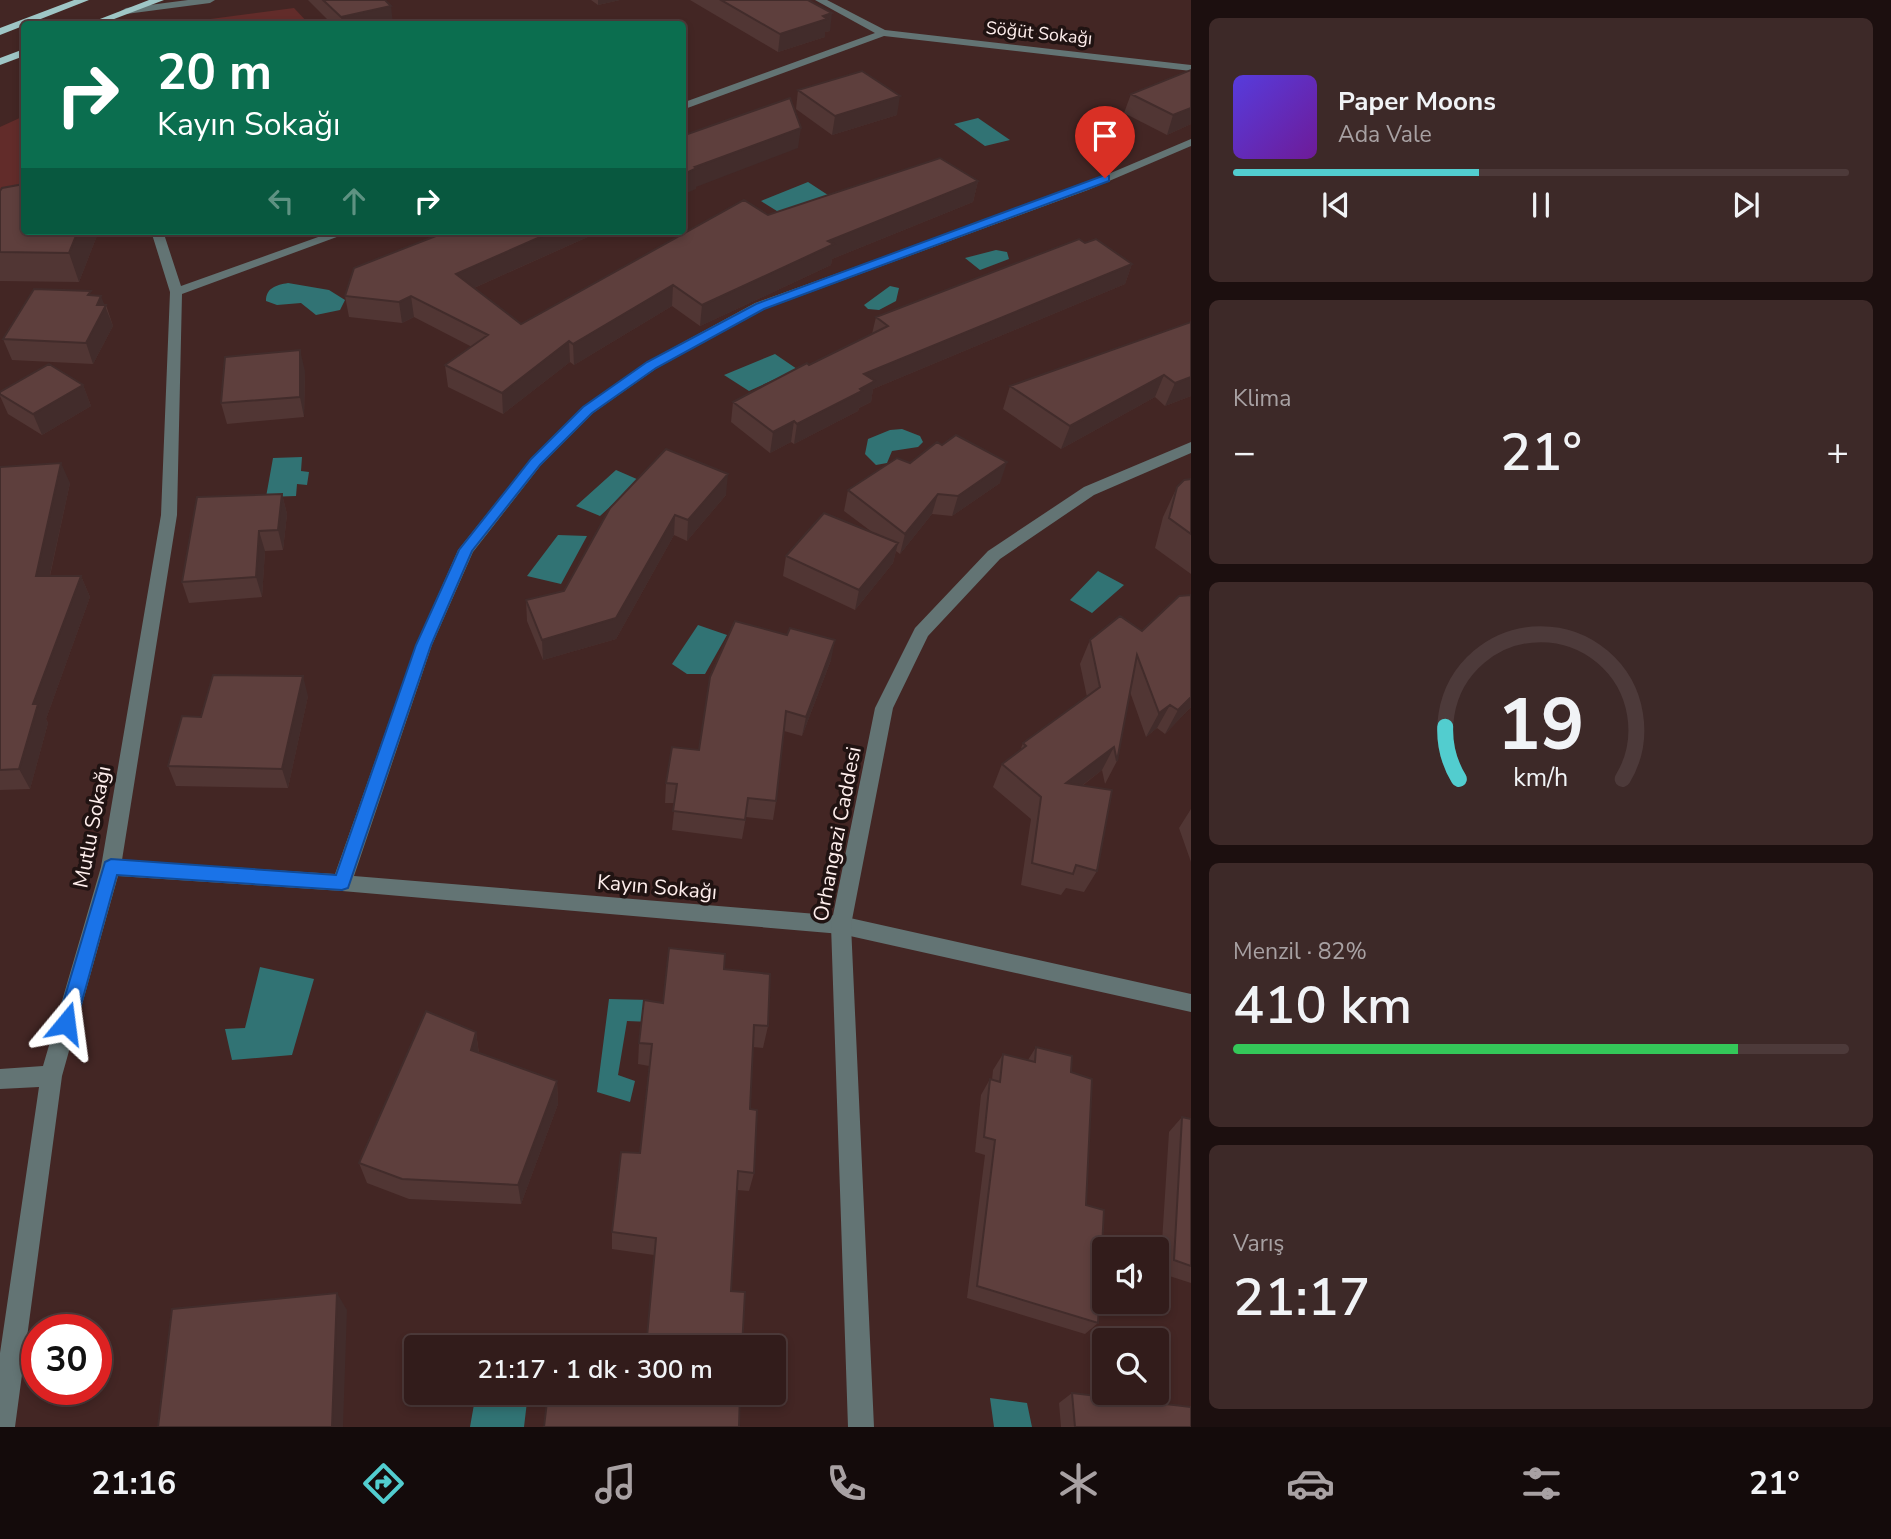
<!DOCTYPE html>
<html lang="tr">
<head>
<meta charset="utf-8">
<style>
  body { margin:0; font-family:"Nunito Sans",sans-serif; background:#3d2928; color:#f1f3f6; height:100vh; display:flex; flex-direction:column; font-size:26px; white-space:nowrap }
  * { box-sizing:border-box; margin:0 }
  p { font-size:23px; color:#a8a1a3 }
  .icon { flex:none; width:38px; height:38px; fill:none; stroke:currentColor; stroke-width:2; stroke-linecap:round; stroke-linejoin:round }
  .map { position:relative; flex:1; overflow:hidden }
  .panel { display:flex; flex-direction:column; gap:18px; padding:18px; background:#1c0f0f; width:700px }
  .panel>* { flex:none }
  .guide { position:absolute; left:21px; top:21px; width:665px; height:214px; border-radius:7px; box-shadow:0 4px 10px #0003,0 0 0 2px #4d3a3a; background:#0b6e4f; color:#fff; overflow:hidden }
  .tools { position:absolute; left:1092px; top:1237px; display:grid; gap:14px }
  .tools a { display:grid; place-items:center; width:77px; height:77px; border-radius:7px; background:#321c1b; box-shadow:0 4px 10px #0003,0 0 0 2px #4d3a3a; font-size:35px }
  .speed { position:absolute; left:21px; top:1314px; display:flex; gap:14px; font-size:35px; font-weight:700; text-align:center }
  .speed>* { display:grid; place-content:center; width:91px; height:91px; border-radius:50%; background:#321c1b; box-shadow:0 4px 10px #0003,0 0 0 2px #4d3a3a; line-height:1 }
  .speed .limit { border:10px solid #d22; background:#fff; color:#111 }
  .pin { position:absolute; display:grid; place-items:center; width:60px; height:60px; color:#fff; margin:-72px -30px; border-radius:50% 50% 50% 0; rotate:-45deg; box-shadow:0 0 7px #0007 }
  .pin .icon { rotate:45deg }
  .me { position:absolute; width:77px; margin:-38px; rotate:16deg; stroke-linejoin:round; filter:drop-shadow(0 0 5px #0008) }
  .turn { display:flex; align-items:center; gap:24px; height:147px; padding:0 21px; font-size:32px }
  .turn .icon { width:91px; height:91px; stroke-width:2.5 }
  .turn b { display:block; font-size:49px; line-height:60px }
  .lanes { display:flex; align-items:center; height:66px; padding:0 21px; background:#0003; justify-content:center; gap:35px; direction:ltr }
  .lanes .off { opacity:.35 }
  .big { font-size:52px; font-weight:600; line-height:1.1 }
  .panel .tile { flex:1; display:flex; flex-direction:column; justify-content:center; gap:10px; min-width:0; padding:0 24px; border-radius:10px; background:#3d2928 }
  .panel .dial { align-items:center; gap:0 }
  .dial svg { height:182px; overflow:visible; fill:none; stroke:#4d3a3a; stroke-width:7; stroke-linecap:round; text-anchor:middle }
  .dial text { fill:#f1f3f6; stroke:none }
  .song { display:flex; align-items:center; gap:21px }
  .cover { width:84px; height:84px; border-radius:10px; background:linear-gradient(135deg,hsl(250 70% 55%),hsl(280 70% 35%)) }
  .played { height:7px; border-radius:4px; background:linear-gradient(90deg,#52cdcf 40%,#4d3a3a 40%) }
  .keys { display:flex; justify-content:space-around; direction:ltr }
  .heat { display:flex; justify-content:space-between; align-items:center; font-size:38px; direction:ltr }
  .charge { height:10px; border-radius:5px; background:linear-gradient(90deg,#34c759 82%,#4d3a3a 0) }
  .trip { position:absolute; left:404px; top:1335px; width:382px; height:70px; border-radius:7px; background:#321c1b; box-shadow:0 4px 10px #0003,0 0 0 2px #4d3a3a; font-weight:600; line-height:70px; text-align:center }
  .dock { display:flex; height:112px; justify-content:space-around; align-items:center; background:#140b0b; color:#a8a1a3 }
  .dock .icon { width:49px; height:49px }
  .dock .on { color:#52cdcf }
  .dock b { font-size:32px; color:#f1f3f6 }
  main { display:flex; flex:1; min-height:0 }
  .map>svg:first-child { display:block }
  .green { fill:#622c2a }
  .water { fill:#317374 }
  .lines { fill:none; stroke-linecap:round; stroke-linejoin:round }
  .service { fill:#637474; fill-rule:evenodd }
  .minor { fill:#637474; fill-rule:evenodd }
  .tertiary { fill:#637474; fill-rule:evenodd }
  .trunk { fill:#9fc6c6; fill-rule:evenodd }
  .wall { fill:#513634 }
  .shaded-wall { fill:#422c2b }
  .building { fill:#5e3f3d; stroke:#422c2b; stroke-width:2 }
  .route { fill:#1a73e8; stroke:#114b97; stroke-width:2 }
  .labels { text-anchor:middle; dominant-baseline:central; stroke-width:7; stroke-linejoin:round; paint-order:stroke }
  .far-street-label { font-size:18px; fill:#feeeec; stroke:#201312 }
  .street-label { font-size:21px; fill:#feeeec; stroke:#201312 }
</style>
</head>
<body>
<main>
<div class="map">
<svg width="1191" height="1427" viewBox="0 0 1191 1427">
  <rect width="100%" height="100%" fill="#432624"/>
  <!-- green -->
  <path class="green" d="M294,8L309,24H172Z
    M24,116V191L0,218V127Z"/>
  <!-- water -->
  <path class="water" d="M978,118L1010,140L985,146L954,124Z
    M808,182L831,197L785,216L761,201Z
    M996,250L1007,252L1009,259L980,270L965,258Z
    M288,283L329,290L345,300L340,310L316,315L301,303L277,305L266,301C266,288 276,285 288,283Z
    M890,286L899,288L896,301L879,310L868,309L864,305Z
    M775,354L797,369L749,391L724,375Z
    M902,429L920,436L923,442L918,447L892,451L887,463L876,465L865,454L868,439L890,430Z
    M302,457L301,471L309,472L307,485L297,484L296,496L266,497L273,458Z
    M616,470L639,480L600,516L576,506Z
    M558,535L587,536L561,584L527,576Z
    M1098,571L1124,585L1092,613L1070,600Z
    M698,625L727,635L705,674H687L672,664Z
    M260,967L314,979L292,1055L232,1060L225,1029L245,1028Z
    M609,999L650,1000L651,1022L627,1021L618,1075L635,1081L630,1102L597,1092Z
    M476,1393H528L524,1427H470Z
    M990,1398L1027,1403L1032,1427H994Z"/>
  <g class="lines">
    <!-- service -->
    <path class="service" d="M188,0H215L210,3L126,14L121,11L126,8Z"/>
    <!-- minor -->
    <path class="minor" d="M815,0H827L885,30L1191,65V71L884,36L682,110V103L875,33Z
      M1191,139V146L1088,190L765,309L657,368L593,413L541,465L473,552L432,645L354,876L841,916L1191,994V1012L841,934L342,891L118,876L62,1076L15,1427H0V1353L39,1087L0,1089V1069L43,1066L101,867L161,515L170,292L151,231H163L181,286L335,231H353L182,294L177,515L122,860L335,874L416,645L458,550L531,459L583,407L647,362L755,303L1080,186Z"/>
    <!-- tertiary -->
    <path class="tertiary" d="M1191,442V453L1094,495L1000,559L928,636L893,708L851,925L874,1427H848L831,925L875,708L915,628L988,551L1084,487Z"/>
    <!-- trunk -->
    <path class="trunk" d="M74,0H89L0,35V28Z
      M149,0H164L101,24H87Z
      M24,49V56L0,65V58Z"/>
  </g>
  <!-- wall -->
  <path class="wall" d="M308,0H385L393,24H332Z
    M591,0H620L598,5Z
    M690,0H808L830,31L825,32V37L778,52Z
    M1191,70V124L1167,135L1124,113L1131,94Z
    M798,90L897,115L832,135L796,109Z
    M978,181L973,202L832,259L831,265L700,326L672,306L574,365L570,362L503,414L448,387L445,365L472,347L414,317L402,323L349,317L345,296L444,232V231H601L474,288L521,324L768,215Z
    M0,191L98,233L79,282L0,281Z
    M1085,243L1132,264L1125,284L873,389L871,402L859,408L858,411L794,444L791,442L770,453L731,422L733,402L872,334L876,317Z
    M92,296L106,305L113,326L93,364L12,360L3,339Z
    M1191,322V396L1165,406L1155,397L1061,449L1003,409L1010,386Z
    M305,371L304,417L227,424L221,403Z
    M83,385L91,406L42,435L8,414L0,396V392Z
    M910,463L1000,483L952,516L932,514L900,554L896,551L893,563L855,610L783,576L786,556L872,532L844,511L848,490Z
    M0,467L70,483L50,576H81L90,597L46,719L48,723L30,789L0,790Z
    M1191,479V574L1155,548L1163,517L1177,487Z
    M282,494L287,514L283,550L265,551L262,597L189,603L182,582Z
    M726,495L687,541L674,535L616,639L543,660L527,621L526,600L564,591L610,508Z
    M1120,616L1191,707L1165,734L1157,728L1146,737L1130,692L1117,761L1105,784L1102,770L1082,786L1097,871L1084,892L1066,888L1061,895L1021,885L1031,819L993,787L1002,764L1020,751L1023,743L1087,697L1080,664L1090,640Z
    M831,660L802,736L784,731L776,801L773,820L746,817L742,839L672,830L675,803H665L666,783L699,750Z
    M308,696L288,788L176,786L168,766L201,717Z
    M1191,809V862L1179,828Z
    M724,969L768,1026L763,1048L753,1047L750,1109L754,1173L749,1191L737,1190L731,1291L742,1348L654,1255L612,1249V1232L640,1153L649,1066L638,1064L639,1043L663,1003Z
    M476,1032L479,1053L557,1081L558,1104L521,1204L409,1199L367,1183L359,1163Z
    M1036,1047L1071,1072L1098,1323L1085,1334L967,1298L985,1155L975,1152L981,1095L990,1079L992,1080L993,1070L1003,1054L1028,1060Z
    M1182,1117L1191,1119V1283L1160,1273L1169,1132Z
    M1072,1393L1191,1427H1061L1059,1403Z"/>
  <!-- shaded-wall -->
  <path class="shaded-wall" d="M598,0H620L598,5Z
    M391,6L393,24H342L341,17Z
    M832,13L830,31L825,32V37L778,52L780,34Z
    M900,96L897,115L832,135L835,116Z
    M1191,108V124L1167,135L1173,115Z
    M801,128L798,148L696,187V189L682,195V175L695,167Z
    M978,181L973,202L832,259L831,265L700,326L702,305L828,241Z
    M78,231H98V233L79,282L69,253Z
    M554,231H601L458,295L456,274Z
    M1132,264L1125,284L873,389L871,402L859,408L858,411L794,444L797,424L864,374Z
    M673,285L672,306L574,365L573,344Z
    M101,296L113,326L93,364L86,343L97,305Z
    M411,296L414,317L402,323L399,302Z
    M569,341L570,362L503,414L502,393Z
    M300,350L305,371L304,417L300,397Z
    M1164,375L1155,397L1061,449L1070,426Z
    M1191,377V396L1165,406L1175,383Z
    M83,385L91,406L42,435L33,414Z
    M794,421L791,442L770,453L773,432Z
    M1007,462L1000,483L952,516L958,496Z
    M61,463L70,483L45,597L36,576Z
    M728,474L726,495L687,541L688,520Z
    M282,494L287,514L283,550L278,530Z
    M938,494L932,514L900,554L905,534Z
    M675,515L674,535L616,639L543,660L542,640Z
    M259,531L265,551L262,597L256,577Z
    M898,543L893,563L855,610L859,590Z
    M81,576L90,597L46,719L48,723L30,789L19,769L33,704Z
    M835,640L831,660L802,736L806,717Z
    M303,676L308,696L288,788L282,769Z
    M1191,697V707L1165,734L1178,710Z
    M1170,705L1157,728L1146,737L1159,713Z
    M1114,747L1102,770L1055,806L1066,783Z
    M476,1032L479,1055L471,1050Z
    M557,1081L558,1104L521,1204L518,1185Z
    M337,1293L347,1310L343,1427H332Z"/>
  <!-- building -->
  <path class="building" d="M323,0H385L391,6L341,17Z
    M721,0H808L832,13L823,16L827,19L780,34Z
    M1191,70V108L1173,115L1131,94Z
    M862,71L900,96L835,116L798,90Z
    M790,98L801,128L695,167L697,168L682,175V136Z
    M940,158L978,181L828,241L834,244L702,305L673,285L573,344L569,341L502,393L445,365L488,335L411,296L399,302L345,296L354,268L446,232V231H554L456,274L521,324L744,200L768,215Z
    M24,184V231H78L69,253L0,252V191L2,188Z
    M1079,239L1085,243L1096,239L1132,264L864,374L875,381L860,389L862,391L797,424L794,421L773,432L733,402L807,363L809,365L888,326L876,317Z
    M34,289L91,291L88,295L101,296L97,305H106L86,343L3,339Z
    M1191,322V377L1175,383L1164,375L1070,426L1010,386Z
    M300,350V397L221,403L225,357Z
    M49,364L83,385L33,414L0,394V392Z
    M956,435L1007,462L958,496L938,494L905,534L848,490L897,458L910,463L937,442L942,445Z
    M666,449L728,474L688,520L675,515L616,618L542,640L526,600L564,591L610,508Z
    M61,463L36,576H81L33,704H38L19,769L0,770V467Z
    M1191,479V534L1169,518L1177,487L1184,480Z
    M282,494L278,530L259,531L256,577L182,582L197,497Z
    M824,513L898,543L859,590L786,556Z
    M1191,595V697L1178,710L1170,705L1159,713L1137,655L1117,761L1114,747L1066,783L1112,790L1097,871L1076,865L1073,874L1032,863L1041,797L1002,764L1026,746L1023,743L1100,687L1090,640L1120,616L1142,631L1179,596Z
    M735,621L787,635L790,628L835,640L806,717L786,711L776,801L748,798L745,820L673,811L677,784L666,783L672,747L699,750L710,677Z
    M213,675L303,676L282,769L168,766L182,716L201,717Z
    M669,948L725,954L724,969L770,974L768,1026L754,1025L750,1109L757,1110L754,1173L738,1171L731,1291L745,1292L742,1348H646L656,1238L612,1232L621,1152L640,1153L652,1044L639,1043L644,1000L663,1003Z
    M426,1011L476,1032L471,1050L557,1081L518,1185L402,1179L359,1163Z
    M1036,1047L1072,1056L1071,1072L1092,1079L1086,1205L1104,1210L1098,1323L977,1286L995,1140L984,1137L990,1079L1000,1082L1003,1054L1035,1062Z
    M1182,1117L1191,1119V1266L1174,1260Z
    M337,1293L332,1427H158L172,1309Z
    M548,1393H740L739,1427H544Z
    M1072,1393L1191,1407V1427H1075Z"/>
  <!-- route -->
  <path class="route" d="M1105,175L1109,176V181L764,309L656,368L592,413L540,465L472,551L431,645L348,888L342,890L117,875L76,1023L73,1030L66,1032L60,1030L57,1023L105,862L111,859L336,875L416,645L459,550L531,459L583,407L647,362L756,304Z"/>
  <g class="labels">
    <!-- far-street labels -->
    <g class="far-street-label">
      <text transform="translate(1039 33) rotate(6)">Söğüt Sokağı</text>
    </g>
    <!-- street labels -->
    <g class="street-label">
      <text transform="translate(92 827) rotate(-79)">Mutlu Sokağı</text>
      <text transform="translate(837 834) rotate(-79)">Orhangazi Caddesi</text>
      <text transform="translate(657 887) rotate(5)">Kayın Sokağı</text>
    </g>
  </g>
</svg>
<div class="tools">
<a><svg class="icon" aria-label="sound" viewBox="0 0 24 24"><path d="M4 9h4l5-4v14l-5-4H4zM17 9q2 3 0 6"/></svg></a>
<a><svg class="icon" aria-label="search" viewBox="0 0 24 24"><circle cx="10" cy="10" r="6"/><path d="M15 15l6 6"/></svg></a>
</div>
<div class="speed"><div class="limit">30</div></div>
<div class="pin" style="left:1105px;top:178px;background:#d93025"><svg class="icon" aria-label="arrive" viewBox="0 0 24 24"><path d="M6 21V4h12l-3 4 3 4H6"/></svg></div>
<svg class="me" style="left:66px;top:1023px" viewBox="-20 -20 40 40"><path d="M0-17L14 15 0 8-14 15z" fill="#1a73e8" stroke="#fff" stroke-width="4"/></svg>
<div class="trip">21:17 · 1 dk · 300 m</div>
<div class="guide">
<div class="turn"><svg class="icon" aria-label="right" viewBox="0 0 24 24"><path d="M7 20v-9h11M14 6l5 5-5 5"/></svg><div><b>20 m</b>Kayın Sokağı</div></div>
<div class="lanes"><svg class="icon off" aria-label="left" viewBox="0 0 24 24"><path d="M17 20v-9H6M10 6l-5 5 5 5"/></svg><svg class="icon off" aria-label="ahead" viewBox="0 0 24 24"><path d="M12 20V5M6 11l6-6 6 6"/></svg><svg class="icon" aria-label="right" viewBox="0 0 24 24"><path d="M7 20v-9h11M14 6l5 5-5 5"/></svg></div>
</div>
</div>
<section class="panel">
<div class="tile">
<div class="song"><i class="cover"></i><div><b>Paper Moons</b><p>Ada Vale</p></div></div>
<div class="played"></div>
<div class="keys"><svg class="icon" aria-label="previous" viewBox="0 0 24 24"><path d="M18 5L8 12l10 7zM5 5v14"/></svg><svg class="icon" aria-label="pause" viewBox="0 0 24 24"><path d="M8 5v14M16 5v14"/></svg><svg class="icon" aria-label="next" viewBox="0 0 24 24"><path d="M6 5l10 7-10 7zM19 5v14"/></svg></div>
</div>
<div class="tile"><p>Klima</p>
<div class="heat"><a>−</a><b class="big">21°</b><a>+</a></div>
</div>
<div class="tile dial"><svg viewBox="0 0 100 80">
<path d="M14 69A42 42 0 1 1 86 69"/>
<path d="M14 69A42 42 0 0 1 8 46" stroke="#52cdcf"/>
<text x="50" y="56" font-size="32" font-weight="700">19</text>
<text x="50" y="72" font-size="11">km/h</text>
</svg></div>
<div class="tile"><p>Menzil · 82%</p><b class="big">410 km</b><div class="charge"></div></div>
<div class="tile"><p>Varış</p><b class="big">21:17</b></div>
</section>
</main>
<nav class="dock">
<b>21:16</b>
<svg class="icon on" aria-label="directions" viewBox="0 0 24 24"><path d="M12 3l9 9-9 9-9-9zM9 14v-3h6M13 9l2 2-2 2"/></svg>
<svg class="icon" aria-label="music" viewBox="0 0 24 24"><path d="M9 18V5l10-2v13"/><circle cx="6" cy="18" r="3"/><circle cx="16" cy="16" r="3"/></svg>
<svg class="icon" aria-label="phone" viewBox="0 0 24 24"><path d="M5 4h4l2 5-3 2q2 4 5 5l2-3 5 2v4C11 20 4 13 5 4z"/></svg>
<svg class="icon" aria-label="climate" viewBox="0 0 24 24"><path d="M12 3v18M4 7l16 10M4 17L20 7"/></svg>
<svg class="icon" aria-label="car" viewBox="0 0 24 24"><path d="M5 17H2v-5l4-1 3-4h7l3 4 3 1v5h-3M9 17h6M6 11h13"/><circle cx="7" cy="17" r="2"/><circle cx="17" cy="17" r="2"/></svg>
<svg class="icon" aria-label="filters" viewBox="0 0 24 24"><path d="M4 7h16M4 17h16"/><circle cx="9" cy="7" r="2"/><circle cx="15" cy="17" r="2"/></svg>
<b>21°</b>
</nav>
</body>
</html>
